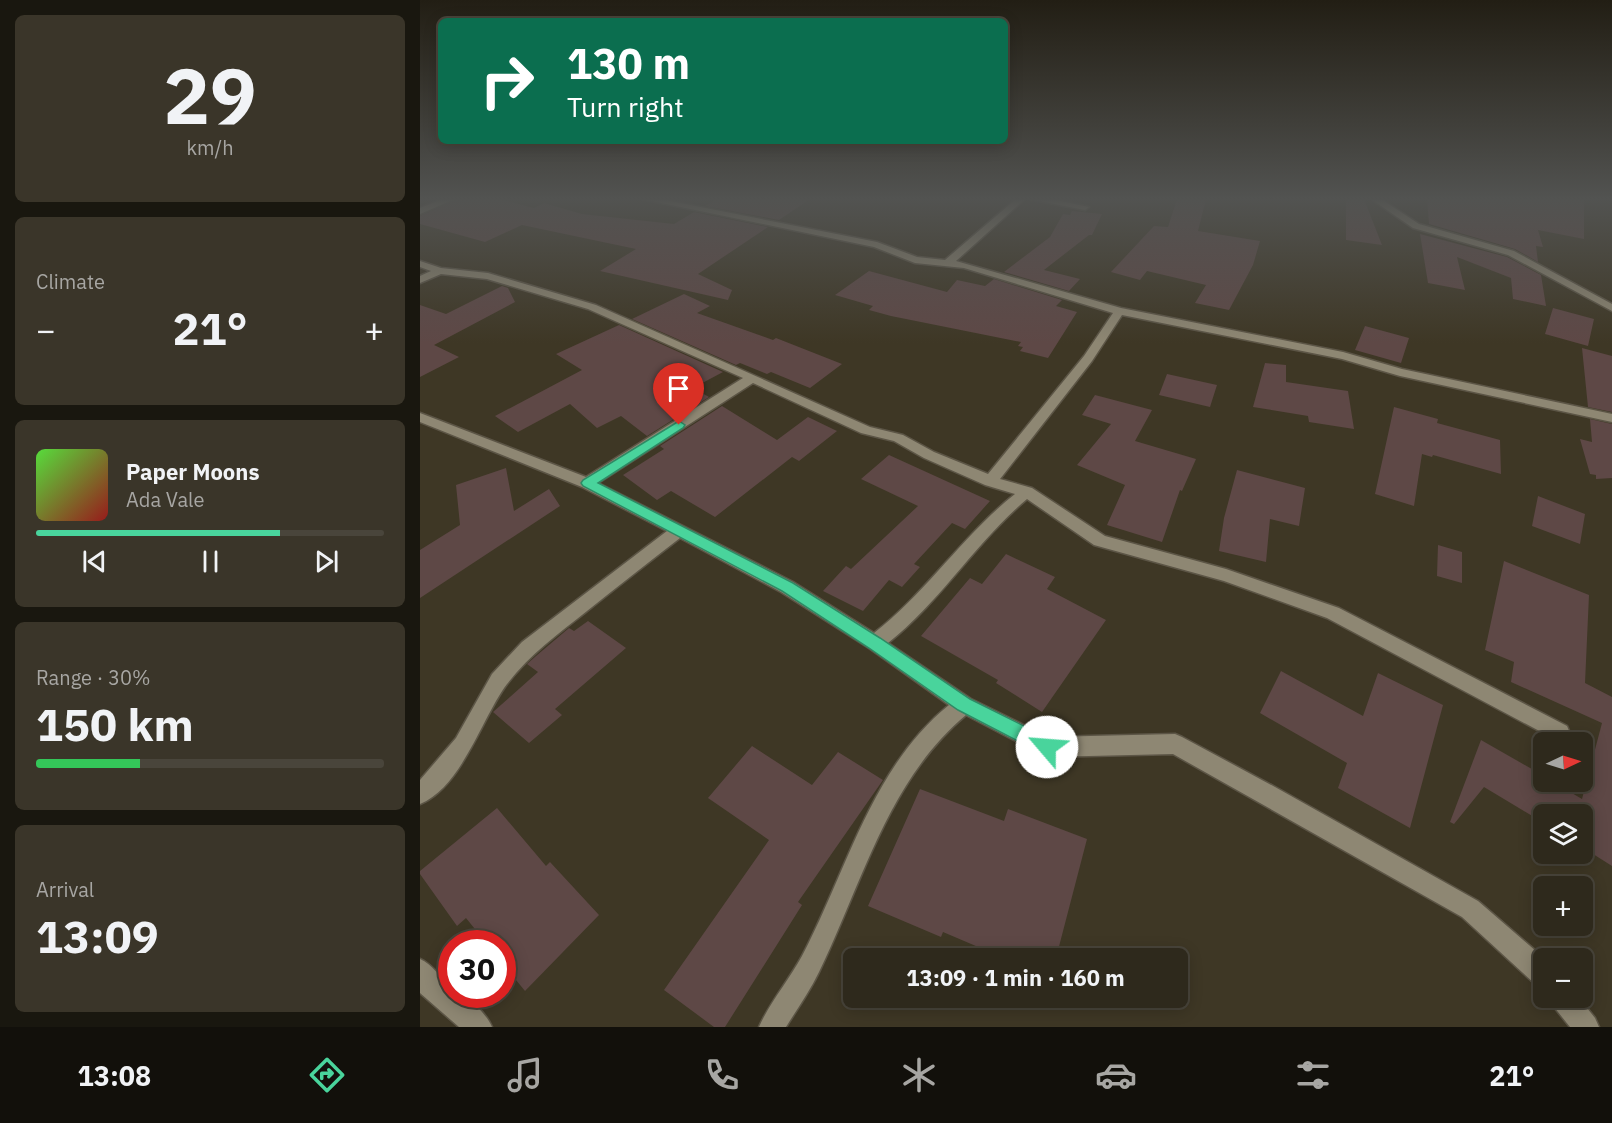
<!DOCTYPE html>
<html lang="en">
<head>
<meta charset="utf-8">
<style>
  body { margin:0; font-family:"IBM Plex Sans",sans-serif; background:#3a3529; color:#f1f3f6; height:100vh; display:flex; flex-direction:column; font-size:22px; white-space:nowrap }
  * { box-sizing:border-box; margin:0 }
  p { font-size:20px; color:#a7a6a3 }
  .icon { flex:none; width:33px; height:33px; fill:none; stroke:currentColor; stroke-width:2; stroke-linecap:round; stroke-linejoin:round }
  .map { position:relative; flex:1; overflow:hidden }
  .drawer { display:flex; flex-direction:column; gap:15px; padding:15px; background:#19170f; width:420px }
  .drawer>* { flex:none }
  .hud { position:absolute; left:18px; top:18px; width:570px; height:126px; border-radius:9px; box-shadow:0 3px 15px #0003,0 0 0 2px #49453b; background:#0b6e4f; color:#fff; overflow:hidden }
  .needle { width:39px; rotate:86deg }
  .fabs { position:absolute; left:1113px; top:732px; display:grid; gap:12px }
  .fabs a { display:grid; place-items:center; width:60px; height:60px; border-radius:9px; background:#2e291c; box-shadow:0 3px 15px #0003,0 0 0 2px #49453b; font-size:30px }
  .speed { position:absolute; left:18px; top:930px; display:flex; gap:12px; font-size:30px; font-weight:700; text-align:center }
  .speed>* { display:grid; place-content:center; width:78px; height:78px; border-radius:50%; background:#2e291c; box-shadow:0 3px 15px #0003,0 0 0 2px #49453b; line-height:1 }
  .speed .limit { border:9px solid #d22; background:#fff; color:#111 }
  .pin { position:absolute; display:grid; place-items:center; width:51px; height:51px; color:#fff; margin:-62px -26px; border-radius:50% 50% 50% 0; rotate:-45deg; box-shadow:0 0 6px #0007 }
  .pin .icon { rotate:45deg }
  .me { position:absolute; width:66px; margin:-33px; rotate:297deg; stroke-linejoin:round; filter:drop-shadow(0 0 4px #0008) }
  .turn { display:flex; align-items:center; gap:21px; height:126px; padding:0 30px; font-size:27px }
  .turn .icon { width:78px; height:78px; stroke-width:2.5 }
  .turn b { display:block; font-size:42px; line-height:51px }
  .big { font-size:45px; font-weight:800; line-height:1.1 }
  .drawer .widget { flex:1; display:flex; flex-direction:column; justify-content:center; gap:9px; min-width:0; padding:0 21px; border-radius:9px; background:#3a3529 }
  .drawer .dial { align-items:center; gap:0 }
  .dial b { font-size:78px; line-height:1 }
  .song { display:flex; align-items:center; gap:18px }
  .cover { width:72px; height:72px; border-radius:9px; background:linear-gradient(135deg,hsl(110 70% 55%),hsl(0 70% 35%)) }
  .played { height:6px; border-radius:3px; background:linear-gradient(90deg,#49d49c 70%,#49453b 70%) }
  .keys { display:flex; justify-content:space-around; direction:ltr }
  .heat { display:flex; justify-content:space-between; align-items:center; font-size:33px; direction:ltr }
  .charge { height:9px; border-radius:4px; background:linear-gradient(90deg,#34c759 30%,#49453b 0) }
  .trip { position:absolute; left:423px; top:948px; width:345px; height:60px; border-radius:9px; background:#2e291c; box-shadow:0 3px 15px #0003,0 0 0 2px #49453b; font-weight:800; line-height:60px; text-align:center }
  .dock { display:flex; height:96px; justify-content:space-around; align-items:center; background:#12100b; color:#a7a6a3 }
  .dock .icon { width:42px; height:42px }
  .dock .on { color:#49d49c }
  .dock b { font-size:27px; color:#f1f3f6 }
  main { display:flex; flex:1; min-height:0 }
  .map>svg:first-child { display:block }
  .building { fill:#5e4846 }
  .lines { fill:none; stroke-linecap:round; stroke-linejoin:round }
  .minor-casing { stroke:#5c5546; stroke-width:3 }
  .minor { fill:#8e8773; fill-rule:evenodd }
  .route { fill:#49d49c; stroke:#2f8a65; stroke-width:1.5 }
</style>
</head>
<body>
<main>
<section class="drawer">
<div class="widget dial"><b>29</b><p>km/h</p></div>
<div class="widget"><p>Climate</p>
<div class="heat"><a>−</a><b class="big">21°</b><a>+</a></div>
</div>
<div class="widget">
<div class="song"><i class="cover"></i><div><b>Paper Moons</b><p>Ada Vale</p></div></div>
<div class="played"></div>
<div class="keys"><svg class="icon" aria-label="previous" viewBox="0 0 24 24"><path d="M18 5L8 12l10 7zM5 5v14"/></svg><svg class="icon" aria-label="pause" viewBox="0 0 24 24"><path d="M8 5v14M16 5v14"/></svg><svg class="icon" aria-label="next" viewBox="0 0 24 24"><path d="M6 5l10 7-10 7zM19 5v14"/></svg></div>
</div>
<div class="widget"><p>Range · 30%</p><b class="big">150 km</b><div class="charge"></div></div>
<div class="widget"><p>Arrival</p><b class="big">13:09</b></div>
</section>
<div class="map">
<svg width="1192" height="1027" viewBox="0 0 1192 1027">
  <rect width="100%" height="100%" fill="#3e3725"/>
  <!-- building -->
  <path class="building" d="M37,199H79L114,208L124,203L162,214L254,224L274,212L348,227L278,274L312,290L308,300L180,271L216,249L102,225L65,242L0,224V216Z
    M297,199H390L359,220L285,206Z
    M757,199H786L778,231L840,241L833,265L809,310L775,303L786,285L727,271L720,280L691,272L734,226L748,227Z
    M926,199H944L962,245L926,240Z
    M1007,199H1164V239L1118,230L1123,247L1116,246L1118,262L1095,249L1009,224Z
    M652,211L682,214L672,235H669L624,270L660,279L649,291L584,272L630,237L643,214L650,215Z
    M1000,234L1087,257L1121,275L1126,306L1093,299L1091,278L1037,257L1045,290L1008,283Z
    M449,271L527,292L537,280L565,286L574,279L642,300L636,306L657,312L628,358L600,351L603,347L598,346L601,342L471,316L449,310L453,306L415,295Z
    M82,286L88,288L95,302L14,345L39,357L0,377V305L26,314Z
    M264,294L290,306L277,313L353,340L356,338L422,364L390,388L351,372L347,374L320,363L316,365L212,319Z
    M1133,308L1174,319L1168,346L1125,334Z
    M199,325L303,372L273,388L289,397L227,436L201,416L177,428L150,404L98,432L75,416L162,370L136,354Z
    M945,326L989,338L981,363L935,350Z
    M1162,348L1192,356V412L1168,407Z
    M845,363L866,365V382L928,391L934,429L889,422L888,416L833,407Z
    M747,374L797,385L790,407L739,395Z
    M675,395L732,410L715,441L776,459L762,491L760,490L742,542L687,525L705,485L657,465L691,424L662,415Z
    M302,406L357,440L388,417L417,431L379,461L372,457L295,517L251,491L237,500L203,475L244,449L240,446Z
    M974,407L1018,419L1017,423L1080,440L1081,474L1013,455L1012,457L1002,454L994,506L955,494Z
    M1170,419L1192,424V478L1176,479V475L1170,474L1160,439L1172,442Z
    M469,455L570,501L545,529L532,523L494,564L500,567L482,587L469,580L443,611L403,591L426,566L431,569L498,506L441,479Z
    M86,468L94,511L129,489L140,506L0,598V550L40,525L36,485Z
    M817,470L885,488L879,526L850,519L846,562L799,551L804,518Z
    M1118,496L1165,514L1160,544L1112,526Z
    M1018,545L1042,552V583L1017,576Z
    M586,554L635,577L627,589L686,620L622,712L576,683L578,680L501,636L550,578L562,584Z
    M1084,561L1169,595L1165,683L1192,697V866L1162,847V814H1124V823L1064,787L1034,824L1030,822L1061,740L1124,776V782H1133L1162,799L1182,723L1091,682L1094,662L1065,650Z
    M168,621L206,648L135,709L142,715L109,743L73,712L118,672L107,664L116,656L149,628L154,631Z
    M861,671L943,716L958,673L1023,705L990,828L918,788L927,763L840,713Z
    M332,746L392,785L418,752L463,780L378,902L382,905L305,1027H294L244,990L349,840L288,798Z
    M500,789L584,821L588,809L667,839L636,958H584L523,932L521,937L448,906Z
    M77,808L126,866L130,862L179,915L105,991L82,963V944H67L46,918L37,926L0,874V871Z"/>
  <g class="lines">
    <!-- minor casing -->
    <g class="minor-casing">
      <path id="minor" d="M23,199H35L0,214V208Z
        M222,199H240L457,242L497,257L525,260L596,199H605L536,261L701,308L923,352L982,369L1192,414V422L980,376L922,359L702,315L672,361L580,479L612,488L685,536L806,569L919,608L1147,726L1150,733L1147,740L1140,742L907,618L804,581L674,545L607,499C556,542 521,601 468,643L551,699L628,737L755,734L762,737L855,787L1058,901L1124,958V987L1115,984L1042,917L753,754L627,757L546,715C468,780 442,884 399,972C390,991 377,1009 366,1027H339C350,1002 369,980 382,956C427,871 451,768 529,705L449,648L361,592L260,538C229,562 198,586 167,611C138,634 109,655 87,684C62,717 42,787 0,804V780L36,738L72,674L102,642L247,531L162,487L0,422V413L166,477L323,378L168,309L67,279L21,274L0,283V276L11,271L0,267V261L21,268L68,273L176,305L450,427L483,435L514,452L568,474L664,356L693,313L544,268L495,263L454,247ZM333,383L441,433L474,441L504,458L565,485L595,494C543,535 507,592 454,633L373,582L178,483Z
        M609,199H631L669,207L665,210Z
        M951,199H961L999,224L1094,251L1192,304V311L1088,255L993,228Z
        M0,959C12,964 21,978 32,988V994C47,994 66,1013 72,1027H39L0,993Z
        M1130,998H1159L1175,1018L1179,1027H1150L1134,1007Z"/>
    </g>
    <!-- minor -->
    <use href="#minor" class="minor"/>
  </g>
  <!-- sky -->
  <linearGradient id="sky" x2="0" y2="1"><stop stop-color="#221e14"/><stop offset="0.58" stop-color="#525351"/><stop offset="1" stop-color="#525351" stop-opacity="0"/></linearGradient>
  <rect width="1192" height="343" fill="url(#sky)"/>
  <!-- route -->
  <path class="route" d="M259,421L265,425L263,428L178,483L373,583L460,638L550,699L634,741L636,747L634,753L627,756L621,753L538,710L449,648L362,591L163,486L161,483L163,480Z"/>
</svg>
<div class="fabs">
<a><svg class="needle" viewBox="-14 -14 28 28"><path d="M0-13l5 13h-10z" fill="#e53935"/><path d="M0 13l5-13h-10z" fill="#a7a6a3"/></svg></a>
<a><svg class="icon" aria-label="layers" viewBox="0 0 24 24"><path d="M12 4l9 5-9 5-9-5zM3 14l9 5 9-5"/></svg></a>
<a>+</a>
<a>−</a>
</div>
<div class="speed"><div class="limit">30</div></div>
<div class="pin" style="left:259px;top:425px;background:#d93025"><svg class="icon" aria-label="arrive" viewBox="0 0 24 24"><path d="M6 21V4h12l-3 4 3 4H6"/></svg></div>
<svg class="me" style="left:627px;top:747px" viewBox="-20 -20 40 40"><circle r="19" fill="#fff"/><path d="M0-13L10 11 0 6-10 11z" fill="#49d49c"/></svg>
<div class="trip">13:09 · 1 min · 160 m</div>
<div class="hud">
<div class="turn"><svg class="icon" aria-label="right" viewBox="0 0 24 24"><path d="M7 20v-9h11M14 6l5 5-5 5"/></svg><div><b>130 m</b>Turn right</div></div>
</div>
</div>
</main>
<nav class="dock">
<b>13:08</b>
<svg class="icon on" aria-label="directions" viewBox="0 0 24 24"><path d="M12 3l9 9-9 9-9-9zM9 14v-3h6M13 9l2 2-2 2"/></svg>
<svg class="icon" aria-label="music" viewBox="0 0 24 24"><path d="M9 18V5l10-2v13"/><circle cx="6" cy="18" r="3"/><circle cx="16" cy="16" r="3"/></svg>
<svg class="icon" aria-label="phone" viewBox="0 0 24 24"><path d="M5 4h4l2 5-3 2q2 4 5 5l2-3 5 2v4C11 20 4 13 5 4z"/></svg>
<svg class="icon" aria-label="climate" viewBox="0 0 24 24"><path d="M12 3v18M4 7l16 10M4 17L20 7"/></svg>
<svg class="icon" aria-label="car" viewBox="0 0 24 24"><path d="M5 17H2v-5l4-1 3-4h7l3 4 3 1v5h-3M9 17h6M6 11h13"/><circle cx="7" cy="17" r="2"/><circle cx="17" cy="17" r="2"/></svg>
<svg class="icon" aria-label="filters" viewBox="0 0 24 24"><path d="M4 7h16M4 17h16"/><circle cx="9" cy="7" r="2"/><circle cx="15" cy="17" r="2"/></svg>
<b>21°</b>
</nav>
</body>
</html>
